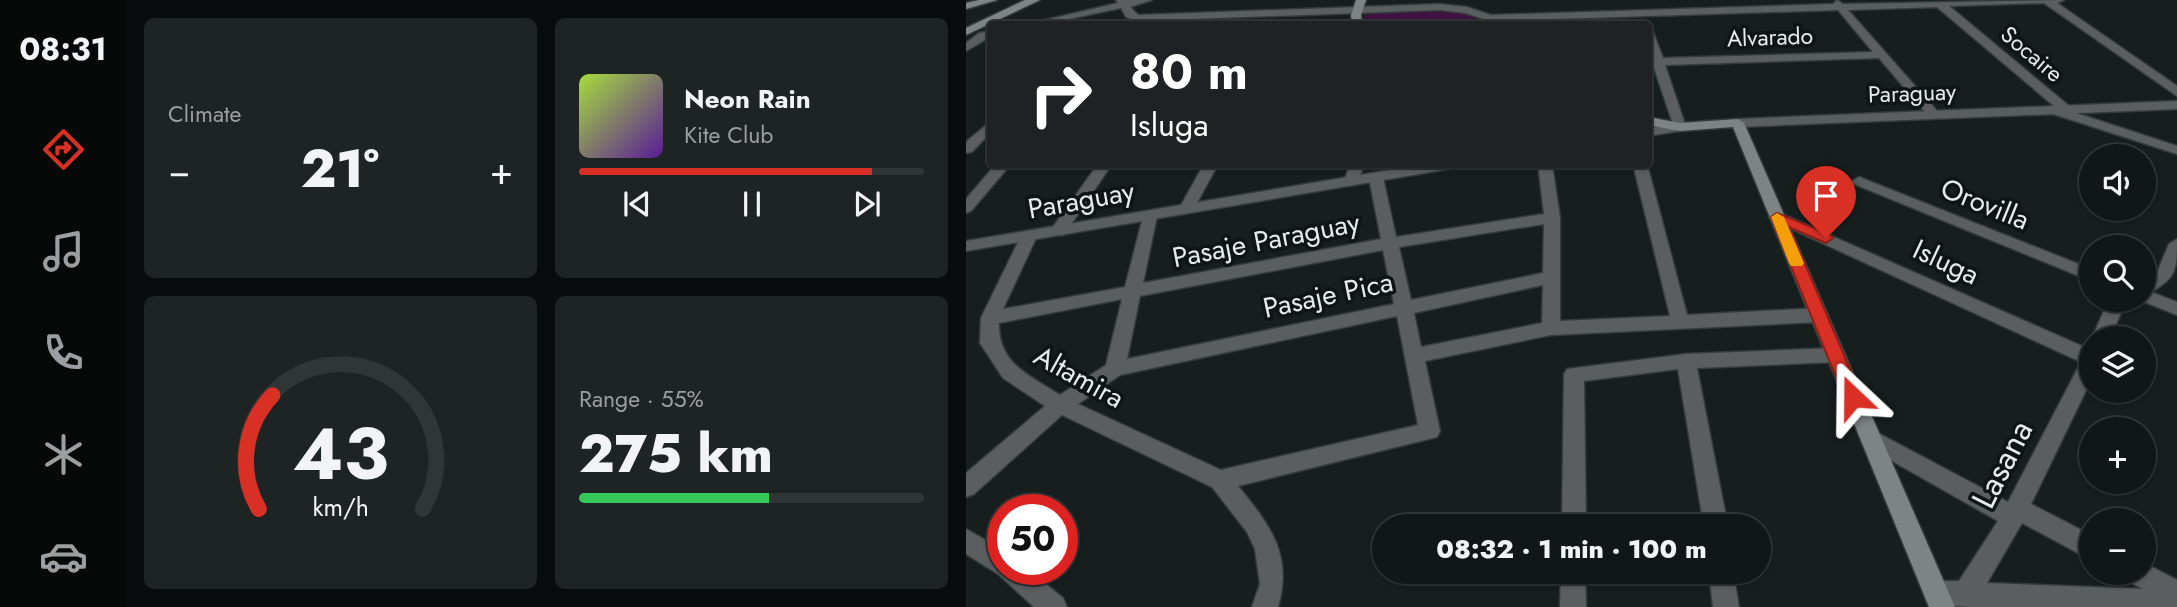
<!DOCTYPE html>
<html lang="en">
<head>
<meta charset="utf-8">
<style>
  body { margin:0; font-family:Jost,sans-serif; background:#1e2323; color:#f1f3f6; height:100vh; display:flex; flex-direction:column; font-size:26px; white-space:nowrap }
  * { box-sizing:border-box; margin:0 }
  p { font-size:23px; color:#9c9fa1 }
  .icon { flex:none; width:38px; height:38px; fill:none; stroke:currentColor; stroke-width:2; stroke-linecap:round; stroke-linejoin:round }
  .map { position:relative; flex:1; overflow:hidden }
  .details { display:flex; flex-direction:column; gap:18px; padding:18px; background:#090c0c; width:840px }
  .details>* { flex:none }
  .hud { position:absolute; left:21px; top:21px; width:665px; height:147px; border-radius:7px; box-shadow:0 2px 5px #0004,0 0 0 2px #303535; background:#202124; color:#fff; overflow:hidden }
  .tools { position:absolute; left:1113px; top:144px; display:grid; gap:14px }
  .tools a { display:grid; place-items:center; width:77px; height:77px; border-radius:50%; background:#111616; box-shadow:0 2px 5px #0004,0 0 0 2px #303535; font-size:35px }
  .speed { position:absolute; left:21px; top:494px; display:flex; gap:14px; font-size:35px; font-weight:700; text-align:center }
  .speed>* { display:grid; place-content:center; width:91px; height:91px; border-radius:50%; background:#111616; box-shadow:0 2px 5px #0004,0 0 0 2px #303535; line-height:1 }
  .speed .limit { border:10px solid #d22; background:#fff; color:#111 }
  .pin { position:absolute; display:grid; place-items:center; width:60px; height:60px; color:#fff; margin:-72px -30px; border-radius:50% 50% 50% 0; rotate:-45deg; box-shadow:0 0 7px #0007 }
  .pin .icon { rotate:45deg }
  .me { position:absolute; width:77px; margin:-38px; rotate:337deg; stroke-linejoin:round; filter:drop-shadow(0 0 5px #0008) }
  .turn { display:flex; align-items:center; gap:24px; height:147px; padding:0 28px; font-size:32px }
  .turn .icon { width:91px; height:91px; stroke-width:2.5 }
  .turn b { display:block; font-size:49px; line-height:60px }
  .big { font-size:52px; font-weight:800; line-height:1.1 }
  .details .tile { flex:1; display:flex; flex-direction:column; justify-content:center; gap:10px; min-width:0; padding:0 24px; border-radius:10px; background:#1e2323 }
  .details .dial { align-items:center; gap:0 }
  .dial svg { height:182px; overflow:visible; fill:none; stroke:#303535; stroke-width:7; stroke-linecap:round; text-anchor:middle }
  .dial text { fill:#f1f3f6; stroke:none }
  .song { display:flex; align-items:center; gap:21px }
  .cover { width:84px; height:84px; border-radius:10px; background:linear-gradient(135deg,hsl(80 70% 55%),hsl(270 70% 35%)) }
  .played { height:7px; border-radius:4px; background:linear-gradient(90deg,#d93025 85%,#303535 85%) }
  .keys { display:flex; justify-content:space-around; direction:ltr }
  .heat { display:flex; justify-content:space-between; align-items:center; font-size:38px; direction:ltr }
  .charge { height:10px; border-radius:5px; background:linear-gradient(90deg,#34c759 55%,#303535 0) }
  .details .tiles { flex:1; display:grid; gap:18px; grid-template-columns:repeat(2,1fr) }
  .trip { position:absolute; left:406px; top:514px; width:399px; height:70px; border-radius:35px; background:#111616; box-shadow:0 2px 5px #0004,0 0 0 2px #303535; font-weight:800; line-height:70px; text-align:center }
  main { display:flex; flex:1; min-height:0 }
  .tab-bar { display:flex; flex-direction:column; width:126px; justify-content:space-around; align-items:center; background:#070909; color:#9c9fa1 }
  .tab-bar .icon { width:49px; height:49px }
  .tab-bar .current { color:#d93025 }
  .tab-bar b { font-size:32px; color:#f1f3f6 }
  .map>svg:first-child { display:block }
  .green { fill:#401241 }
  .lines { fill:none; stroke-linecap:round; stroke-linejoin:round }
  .minor-casing { stroke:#343b3b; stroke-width:3 }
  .tertiary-casing { stroke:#343b3b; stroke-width:3 }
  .secondary-casing { stroke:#343b3b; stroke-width:3 }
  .minor { fill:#5a5e5e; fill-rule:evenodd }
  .tertiary { fill:#5a5e5e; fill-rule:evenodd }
  .secondary { fill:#7e8484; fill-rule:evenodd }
  .route { fill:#d93025; stroke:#8d1f18; stroke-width:2 }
  .slow { fill:#f59e0b }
  .labels { text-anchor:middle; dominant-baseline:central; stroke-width:7; stroke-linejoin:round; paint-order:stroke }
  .far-street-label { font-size:23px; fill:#e6ebeb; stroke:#0e1515 }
  .street-label { font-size:28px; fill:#e6ebeb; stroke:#0e1515 }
  .near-street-label { font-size:33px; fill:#e6ebeb; stroke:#0e1515 }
</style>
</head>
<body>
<main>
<nav class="tab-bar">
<b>08:31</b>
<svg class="icon current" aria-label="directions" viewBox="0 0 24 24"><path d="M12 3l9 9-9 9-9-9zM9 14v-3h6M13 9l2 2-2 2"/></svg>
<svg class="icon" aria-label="music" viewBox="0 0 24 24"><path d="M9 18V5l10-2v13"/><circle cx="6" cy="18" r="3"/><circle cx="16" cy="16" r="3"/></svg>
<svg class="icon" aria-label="phone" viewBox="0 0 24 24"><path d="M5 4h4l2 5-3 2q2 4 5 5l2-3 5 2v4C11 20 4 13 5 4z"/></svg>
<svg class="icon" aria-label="climate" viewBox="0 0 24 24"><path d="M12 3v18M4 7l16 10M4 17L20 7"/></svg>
<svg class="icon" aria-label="car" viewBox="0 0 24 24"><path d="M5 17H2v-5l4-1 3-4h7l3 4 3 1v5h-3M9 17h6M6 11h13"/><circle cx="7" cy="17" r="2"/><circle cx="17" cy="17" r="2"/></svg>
</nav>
<section class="details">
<div class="tiles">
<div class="tile"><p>Climate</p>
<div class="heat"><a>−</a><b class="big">21°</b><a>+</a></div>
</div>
<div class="tile">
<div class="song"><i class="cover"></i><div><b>Neon Rain</b><p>Kite Club</p></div></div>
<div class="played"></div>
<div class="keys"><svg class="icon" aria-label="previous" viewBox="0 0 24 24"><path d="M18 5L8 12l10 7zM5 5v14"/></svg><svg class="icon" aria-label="pause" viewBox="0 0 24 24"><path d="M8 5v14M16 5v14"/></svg><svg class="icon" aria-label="next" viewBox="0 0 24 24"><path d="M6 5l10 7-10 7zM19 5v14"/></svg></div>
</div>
<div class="tile dial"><svg viewBox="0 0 100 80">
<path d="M14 69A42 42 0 1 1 86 69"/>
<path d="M14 69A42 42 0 0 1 20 19" stroke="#d93025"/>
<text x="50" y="56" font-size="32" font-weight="700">43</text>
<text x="50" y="72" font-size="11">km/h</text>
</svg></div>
<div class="tile"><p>Range · 55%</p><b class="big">275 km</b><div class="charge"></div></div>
</div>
</section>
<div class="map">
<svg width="1211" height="607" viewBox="0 0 1211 607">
  <rect width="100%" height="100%" fill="#171e1e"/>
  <!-- green -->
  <path class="green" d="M481,10L506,15L509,21L505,24H400L398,16L409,12Z"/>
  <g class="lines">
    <!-- minor casing -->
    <g class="minor-casing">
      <path id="minor" d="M150,0H186L164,7L172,15L474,4L501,7L525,15L867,4L871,0L877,4L1098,0L1091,3L1211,86V96L1078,3L983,6L1103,106L1104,111L1211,146V154L1084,113V107L1088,106L971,7L882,10L972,112V118H964L913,58L699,65L720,127L714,131L708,127L682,50V29L687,32L697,58L907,52L872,10L524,21L499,13L474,10L171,21L160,17L155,8L79,24H62L152,3Z
        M24,31V37L0,51V43L13,33Z
        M24,122V133L6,152L0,153V142Z
        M30,164H45L5,211L0,213V199Z
        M132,164H146L98,235H86L84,231Z
        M238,164H252L226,212H216L213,209Z
        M384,164H398L392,182L385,186L378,182Z
        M572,164H586L594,218V321L704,316L667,164H681L721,315L853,308L859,310L862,315L859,320L853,322L585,335L459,361L474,431L471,437L272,486C304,525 327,555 312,607H286L294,584L289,549L281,532L246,487L96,415L8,494L0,497V473L79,406L37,378L14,343L15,318L57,232H69L71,236L37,309L159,287L178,213L183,211L191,216L177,283L415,239L403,178L410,174L417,178L430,237L578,214ZM578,224L577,273L445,300L433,247ZM417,250L428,304L161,359L174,296ZM577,285L576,323L455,347L448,313ZM156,299L140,365L94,395C63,375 32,364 33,323ZM431,316L452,425L255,470L112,404L154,375Z
        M893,177L1125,269V281L888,184L886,181Z
        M811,212L1125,350V380L1065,504L1125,535V560L1056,523L1021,583L1177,589L1162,581L1159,572H1178V563L1211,580V607H1006L970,605L961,602L958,593L961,584L970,581H993L1032,521L898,445L895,439L898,433L905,430L912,433L1042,502L1115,362L806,220L803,217L806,214Z
        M1211,239C1211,268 1211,278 1185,292L1211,302V315L1171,299H1178V281L1190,275L1203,244Z
        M1143,299H1161L1144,338H1126Z
        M869,348L876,350L878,355L876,360L869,362L731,368L762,527H738L712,369L618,381L620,527H596L598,374L601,369L720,354Z
        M0,529L37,550V569H61L97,598L101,607H68L32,574L0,554Z
        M595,572H619L620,607H594Z
        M743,572H767L773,607H747Z"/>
    </g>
    <!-- tertiary casing -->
    <g class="tertiary-casing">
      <path id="tertiary" d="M1211,101V109L772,127L766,123L772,119Z
        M714,123L719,124V130L682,136V128Z
        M460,164H495L488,168L0,251V241Z"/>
    </g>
    <!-- secondary casing -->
    <g class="secondary-casing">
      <path id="secondary" d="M13,0H31L0,9V3Z
        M59,0H74L0,35V28Z
        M390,0H400L395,15L396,24H386L385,15Z
        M682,117L714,123L772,119L778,123L989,607H963L767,127L714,131L682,125Z"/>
    </g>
    <!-- minor -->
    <use href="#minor" class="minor"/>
    <!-- tertiary -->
    <use href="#tertiary" class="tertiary"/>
    <!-- secondary -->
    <use href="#secondary" class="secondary"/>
  </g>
  <!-- route -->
  <path class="route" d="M811,213L865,235L867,238L860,243L823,227L896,397L893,402L887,404L881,402L878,397L805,217Z"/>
  <!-- slow -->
  <path class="slow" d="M811,213L818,217L838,263L836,266H825L823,263L805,217Z"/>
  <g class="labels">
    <!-- far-street labels -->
    <g class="far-street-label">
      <text transform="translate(804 37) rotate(-2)">Alvarado</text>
      <text transform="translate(1066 54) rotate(40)">Socaire</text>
      <text transform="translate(946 93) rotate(-2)">Paraguay</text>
    </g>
    <!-- street labels -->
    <g class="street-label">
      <text transform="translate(115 200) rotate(-10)">Paraguay</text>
      <text transform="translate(1019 204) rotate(22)">Orovilla</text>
      <text transform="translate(300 240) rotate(-11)">Pasaje Paraguay</text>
      <text transform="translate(980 262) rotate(25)">Isluga</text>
      <text transform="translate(362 295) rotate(-12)">Pasaje Pica</text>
      <text transform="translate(113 377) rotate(29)">Altamira</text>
    </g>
    <!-- near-street labels -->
    <g class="near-street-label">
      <text transform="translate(1036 464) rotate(-63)">Lasana</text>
    </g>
  </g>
</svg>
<div class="tools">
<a><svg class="icon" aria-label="sound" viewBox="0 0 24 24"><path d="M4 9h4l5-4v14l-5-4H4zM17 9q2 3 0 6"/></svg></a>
<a><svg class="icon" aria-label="search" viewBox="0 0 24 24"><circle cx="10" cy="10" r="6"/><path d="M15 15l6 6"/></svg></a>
<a><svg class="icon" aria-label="layers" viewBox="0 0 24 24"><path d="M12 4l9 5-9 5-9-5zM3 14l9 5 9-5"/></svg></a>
<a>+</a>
<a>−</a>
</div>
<div class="speed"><div class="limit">50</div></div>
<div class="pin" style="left:860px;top:238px;background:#d93025"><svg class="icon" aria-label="arrive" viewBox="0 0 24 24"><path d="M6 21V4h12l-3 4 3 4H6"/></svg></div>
<svg class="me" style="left:887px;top:397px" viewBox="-20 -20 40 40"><path d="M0-17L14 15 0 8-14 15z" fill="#d93025" stroke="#fff" stroke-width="4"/></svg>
<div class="trip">08:32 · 1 min · 100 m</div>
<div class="hud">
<div class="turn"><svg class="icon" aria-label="right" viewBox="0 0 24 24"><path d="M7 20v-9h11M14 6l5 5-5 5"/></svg><div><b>80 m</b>Isluga</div></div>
</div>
</div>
</main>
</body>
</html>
